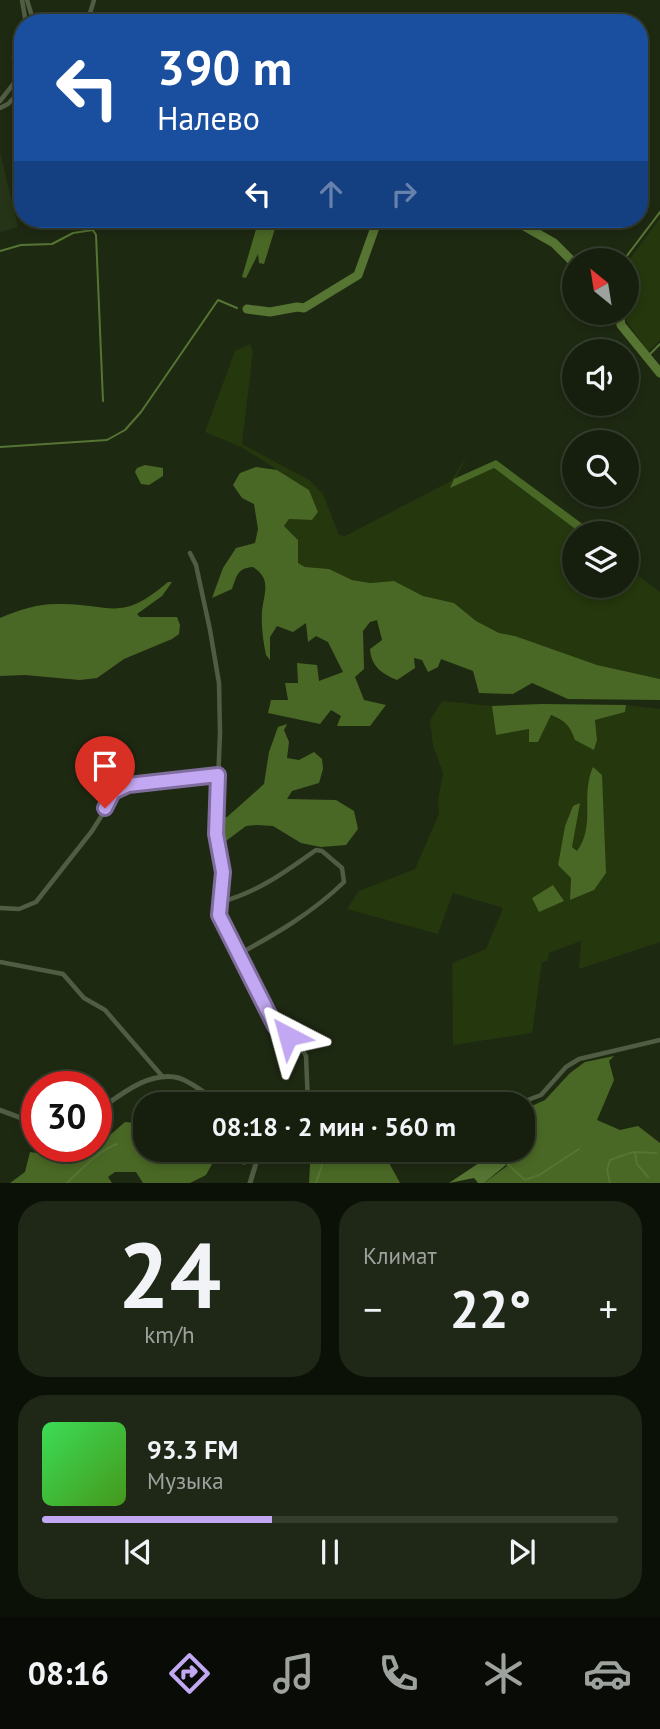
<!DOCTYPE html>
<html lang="ru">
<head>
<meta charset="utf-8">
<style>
  body { margin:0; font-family:"PT Sans",sans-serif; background:#1f2717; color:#f1f3f6; height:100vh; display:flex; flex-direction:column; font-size:26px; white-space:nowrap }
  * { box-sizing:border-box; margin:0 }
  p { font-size:23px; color:#9ea29e }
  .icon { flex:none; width:38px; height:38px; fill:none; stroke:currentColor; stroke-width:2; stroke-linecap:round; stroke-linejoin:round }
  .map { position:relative; height:1183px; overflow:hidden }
  .side { display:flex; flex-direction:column; gap:18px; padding:18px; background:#0c1108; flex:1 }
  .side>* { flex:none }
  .guide { position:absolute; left:14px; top:14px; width:634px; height:214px; border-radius:28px; box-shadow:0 4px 10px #0003,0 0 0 2px #353d2e; background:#1a4fa0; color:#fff; overflow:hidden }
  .needle { width:46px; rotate:330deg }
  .buttons { position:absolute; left:562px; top:248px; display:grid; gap:14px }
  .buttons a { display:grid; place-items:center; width:77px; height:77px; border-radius:50%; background:#161f0e; box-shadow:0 4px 10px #0003,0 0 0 2px #353d2e; font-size:35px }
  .speed { position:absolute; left:21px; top:1071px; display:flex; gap:14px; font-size:35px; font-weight:700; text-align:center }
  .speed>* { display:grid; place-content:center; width:91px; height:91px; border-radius:50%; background:#161f0e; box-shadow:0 4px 10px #0003,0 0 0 2px #353d2e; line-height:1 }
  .speed .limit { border:10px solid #d22; background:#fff; color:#111 }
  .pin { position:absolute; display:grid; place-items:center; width:60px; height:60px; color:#fff; margin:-72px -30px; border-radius:50% 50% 50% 0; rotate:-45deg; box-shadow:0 0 7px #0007 }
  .pin .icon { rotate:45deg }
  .me { position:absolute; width:77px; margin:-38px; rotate:321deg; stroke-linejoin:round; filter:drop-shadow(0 0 5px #0008) }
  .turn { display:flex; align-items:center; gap:24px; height:147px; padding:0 28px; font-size:32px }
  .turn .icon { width:91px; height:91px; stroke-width:2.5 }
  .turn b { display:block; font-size:49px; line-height:60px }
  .lanes { display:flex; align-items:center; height:66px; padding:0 28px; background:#0003; justify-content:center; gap:35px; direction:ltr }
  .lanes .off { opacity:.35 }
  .big { font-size:52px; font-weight:700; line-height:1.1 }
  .side .card { flex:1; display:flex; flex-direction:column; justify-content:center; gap:10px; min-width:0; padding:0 24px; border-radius:28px; background:#1f2717 }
  .side .dial { align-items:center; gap:0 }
  .dial b { font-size:91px; line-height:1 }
  .song { display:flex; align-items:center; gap:21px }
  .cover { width:84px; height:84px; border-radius:10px; background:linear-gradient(135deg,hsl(130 70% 55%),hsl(100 70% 35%)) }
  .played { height:7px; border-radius:4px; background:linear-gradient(90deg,#c2a8f2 40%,#353d2e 40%) }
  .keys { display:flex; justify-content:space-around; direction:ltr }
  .heat { display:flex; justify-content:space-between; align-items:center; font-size:38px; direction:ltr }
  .side .tiles { flex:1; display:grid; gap:18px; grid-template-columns:1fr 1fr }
  .card:last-child { grid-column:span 2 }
  .trip { position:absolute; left:133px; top:1092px; width:402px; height:70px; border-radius:28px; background:#161f0e; box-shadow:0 4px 10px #0003,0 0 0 2px #353d2e; font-weight:700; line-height:70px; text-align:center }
  .dock { display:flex; height:112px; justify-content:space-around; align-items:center; background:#090c06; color:#9ea29e }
  .dock .icon { width:49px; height:49px }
  .dock .active { color:#c2a8f2 }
  .dock b { font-size:32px; color:#f1f3f6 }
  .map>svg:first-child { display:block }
  .built { fill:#253416 }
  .green { fill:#25370d; fill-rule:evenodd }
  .forest { fill:#4a6825 }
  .water { fill:#567533 }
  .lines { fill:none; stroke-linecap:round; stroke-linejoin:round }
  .stream { stroke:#567533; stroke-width:2 }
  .river { stroke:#567533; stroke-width:9 }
  .minor { stroke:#505d43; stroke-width:4.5 }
  .tertiary { stroke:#505d43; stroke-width:5 }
  .route-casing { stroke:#7e6d9d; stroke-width:18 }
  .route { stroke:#c2a8f2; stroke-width:12 }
</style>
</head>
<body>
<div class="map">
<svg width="660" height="1183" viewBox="0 0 660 1183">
  <rect width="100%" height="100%" fill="#1e2912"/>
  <!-- built -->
  <path class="built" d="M0,152L18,227L0,232Z"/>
  <!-- green -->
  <path class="green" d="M660,218V340L648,352L625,319L627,263Z
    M250,344L253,351L242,444L309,480L323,494L339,535L345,536L451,481L468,454L451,487L493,468L582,534H574V586H626L627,567L660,592V679L597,665L515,636L499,633L476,621L454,603L423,596L394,581L370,583L352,580L329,569L305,567L298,563V540L284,526L289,519L312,520L318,512L309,490L243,448L205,432L235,351Z
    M442,701L492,706L496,735L529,729L530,742H538L551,715L597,740L595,720L625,712L626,705L660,709V942L579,969L581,941L549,953L548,961L542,962L532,1033L453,1045L452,963L486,949L503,908L453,893L438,934L347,909L359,891L415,869L439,814L438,800L443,773L433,746L430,720ZM588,779L594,890L570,900L571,878L558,865L565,826L573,806L572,847L577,851L586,838Z"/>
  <!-- forest -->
  <path class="forest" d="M259,219H278L264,264L259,263L258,254L246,278L242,277Z
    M496,460L596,534H582L494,468L450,488L454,479Z
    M145,465L163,468V476L149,485L141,484L135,472L137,468Z
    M256,467L277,470L309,490L318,512L312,520L289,519L284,526L298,540V563L305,567L329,569L352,580L370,583L394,581L423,596L454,603L476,621L499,633L515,636L597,665L660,679V700L568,699L532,683L513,694L479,693L473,671L441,659L438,667L428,672L422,660L414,658L415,668L397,680C382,674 371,666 370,649L382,640L377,620L370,622L363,631L364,669L355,677L364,700L386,705L370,726H337L341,716L331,710L320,724L268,713L271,700H288L285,683H298L297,663L317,665L319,681L343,672L328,642L316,636L308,642L306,623L293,632L277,626L270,637V660L266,655C263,641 261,625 262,611C264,593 272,579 253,567C237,568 237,576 232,589L212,598L223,568L236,548L255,543L258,529L254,504L242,498L233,485L240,473Z
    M168,582H172L162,596L137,614L140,617H177L180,625L179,634L172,639L124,659L97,678L80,680L25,675L0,676V618C19,610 37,604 57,604C112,603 119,624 168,582Z
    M542,704L626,705L625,712L595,720L597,740L594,750L575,740C570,725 565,721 551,715L538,742H529V729L496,735L492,706Z
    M287,724L284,730L289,742L287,758L299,760L314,752L322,759L323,769L319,783L292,791L287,799L336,800L354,811L358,829L346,845L321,847L301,843L273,826L257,825L246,826L222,844L218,834L220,818L227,817L264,784L269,752L278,727Z
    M593,767L602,775L606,873L594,890L570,900L571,878L558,865L565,826L573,806L580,803L572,847L577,851C596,825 580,796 593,767Z
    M553,885L564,901L539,912L532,898Z
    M614,1056L609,1061L614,1080L597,1120L620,1130L638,1126L660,1143V1183H484L507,1166L500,1153L503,1150H523V1110L545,1100L570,1073L585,1062Z
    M125,1122L137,1123L132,1136L139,1141L145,1140V1150H254L245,1165L224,1159L212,1164L206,1175L190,1183H143L136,1172H115L108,1177L112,1183H10L25,1172L30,1152L51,1155L59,1150L55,1146H79L87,1155C99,1143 112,1134 125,1122Z
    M306,1150H382L400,1183H309L310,1164L307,1161Z"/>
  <!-- water -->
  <path class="water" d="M497,1155L506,1165L484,1183H478L474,1178L449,1183L488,1157Z"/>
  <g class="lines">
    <!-- stream -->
    <path class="stream" d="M0,251L21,245L52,244L73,233L93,230L96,235L103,401
      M623,261L660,212
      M647,357L660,344
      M0,447L107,440L125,430L141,412L218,300L237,308
      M506,1150C502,1164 516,1171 525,1180L539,1175L579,1149
      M635,1153L637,1164L648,1177
      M67,1183C81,1170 99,1150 117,1144
      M316,1183L327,1150
      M610,1183L607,1170L610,1160L633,1152L656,1153"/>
    <!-- river -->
    <path class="river" d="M512,219L554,243L574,263
      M247,309L270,312L297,307L304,308L358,275L378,219
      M619,313L621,325L660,373"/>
    <!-- minor -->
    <path class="minor" d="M22,0L26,23
      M27,0L34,23
      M87,23L94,0
      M23,38C11,50 11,65 23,76
      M0,101L15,82L16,69
      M0,108L8,104L23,88
      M190,553L196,565L210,630L219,683L220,733L216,834L223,872L219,915L275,1026L300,1046L306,1056L308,1104
      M221,902C258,892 285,872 316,850L322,851L342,868L344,882C312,913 276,934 237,955
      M0,908L19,909L36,902L92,831L119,788L218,775
      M0,962L63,974L84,998L105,1010L162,1076
      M517,1104L541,1095L566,1067L579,1059L660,1040"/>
    <!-- tertiary -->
    <path class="tertiary" d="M0,1110L37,1124
      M96,1112C119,1096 149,1070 179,1078C194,1083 208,1096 221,1104
      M250,1183L260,1150"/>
  </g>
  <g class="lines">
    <!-- route casing -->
    <g class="route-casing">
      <path id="route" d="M105,808L113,792L128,785L218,775L216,834L223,872L219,915L275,1026L288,1036"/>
    </g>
    <!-- route -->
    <use href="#route" class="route"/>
  </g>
</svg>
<div class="buttons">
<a><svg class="needle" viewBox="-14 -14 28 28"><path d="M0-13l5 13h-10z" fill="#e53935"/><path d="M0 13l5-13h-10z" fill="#9ea29e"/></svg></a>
<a><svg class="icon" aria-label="sound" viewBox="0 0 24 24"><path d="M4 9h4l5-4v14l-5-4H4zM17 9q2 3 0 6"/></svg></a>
<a><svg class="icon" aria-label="search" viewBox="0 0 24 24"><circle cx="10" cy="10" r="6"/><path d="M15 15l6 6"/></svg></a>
<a><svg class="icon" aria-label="layers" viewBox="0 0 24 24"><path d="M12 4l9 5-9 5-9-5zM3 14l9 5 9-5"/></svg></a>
</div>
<div class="speed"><div class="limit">30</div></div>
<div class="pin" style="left:105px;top:808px;background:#d93025"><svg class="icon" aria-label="arrive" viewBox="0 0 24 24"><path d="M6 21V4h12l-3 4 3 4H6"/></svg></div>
<svg class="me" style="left:288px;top:1036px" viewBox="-20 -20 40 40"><path d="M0-17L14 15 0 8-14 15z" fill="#c2a8f2" stroke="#fff" stroke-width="4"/></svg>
<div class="trip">08:18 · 2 мин · 560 m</div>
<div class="guide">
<div class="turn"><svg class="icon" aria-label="left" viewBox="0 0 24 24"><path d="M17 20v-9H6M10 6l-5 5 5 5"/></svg><div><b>390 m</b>Налево</div></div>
<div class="lanes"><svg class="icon" aria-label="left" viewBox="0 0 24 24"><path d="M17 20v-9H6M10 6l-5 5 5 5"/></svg><svg class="icon off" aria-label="ahead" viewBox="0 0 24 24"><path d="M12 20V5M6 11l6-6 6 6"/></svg><svg class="icon off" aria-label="right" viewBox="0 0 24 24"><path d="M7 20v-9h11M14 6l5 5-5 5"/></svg></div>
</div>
</div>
<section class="side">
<div class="tiles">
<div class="card dial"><b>24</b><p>km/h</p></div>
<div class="card"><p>Климат</p>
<div class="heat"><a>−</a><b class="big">22°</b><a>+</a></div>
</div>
<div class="card">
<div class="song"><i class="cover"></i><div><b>93.3 FM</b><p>Музыка</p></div></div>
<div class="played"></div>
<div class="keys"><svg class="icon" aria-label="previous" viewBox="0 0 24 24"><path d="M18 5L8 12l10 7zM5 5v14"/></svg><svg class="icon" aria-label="pause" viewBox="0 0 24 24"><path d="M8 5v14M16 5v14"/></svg><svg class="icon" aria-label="next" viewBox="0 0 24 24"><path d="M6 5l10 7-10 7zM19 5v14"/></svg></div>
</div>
</div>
</section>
<nav class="dock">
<b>08:16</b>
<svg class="icon active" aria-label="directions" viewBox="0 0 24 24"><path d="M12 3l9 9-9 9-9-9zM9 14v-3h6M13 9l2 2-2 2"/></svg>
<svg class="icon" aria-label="music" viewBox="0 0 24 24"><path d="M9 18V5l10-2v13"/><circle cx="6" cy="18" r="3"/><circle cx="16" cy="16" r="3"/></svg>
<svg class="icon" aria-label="phone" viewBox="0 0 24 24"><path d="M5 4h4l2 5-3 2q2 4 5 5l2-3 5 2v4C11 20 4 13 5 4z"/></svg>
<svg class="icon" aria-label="climate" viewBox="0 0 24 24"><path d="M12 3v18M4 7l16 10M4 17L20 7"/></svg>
<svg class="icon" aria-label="car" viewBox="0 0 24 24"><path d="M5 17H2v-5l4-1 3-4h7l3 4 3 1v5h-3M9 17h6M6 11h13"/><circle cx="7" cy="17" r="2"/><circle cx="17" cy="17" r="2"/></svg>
</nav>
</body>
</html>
